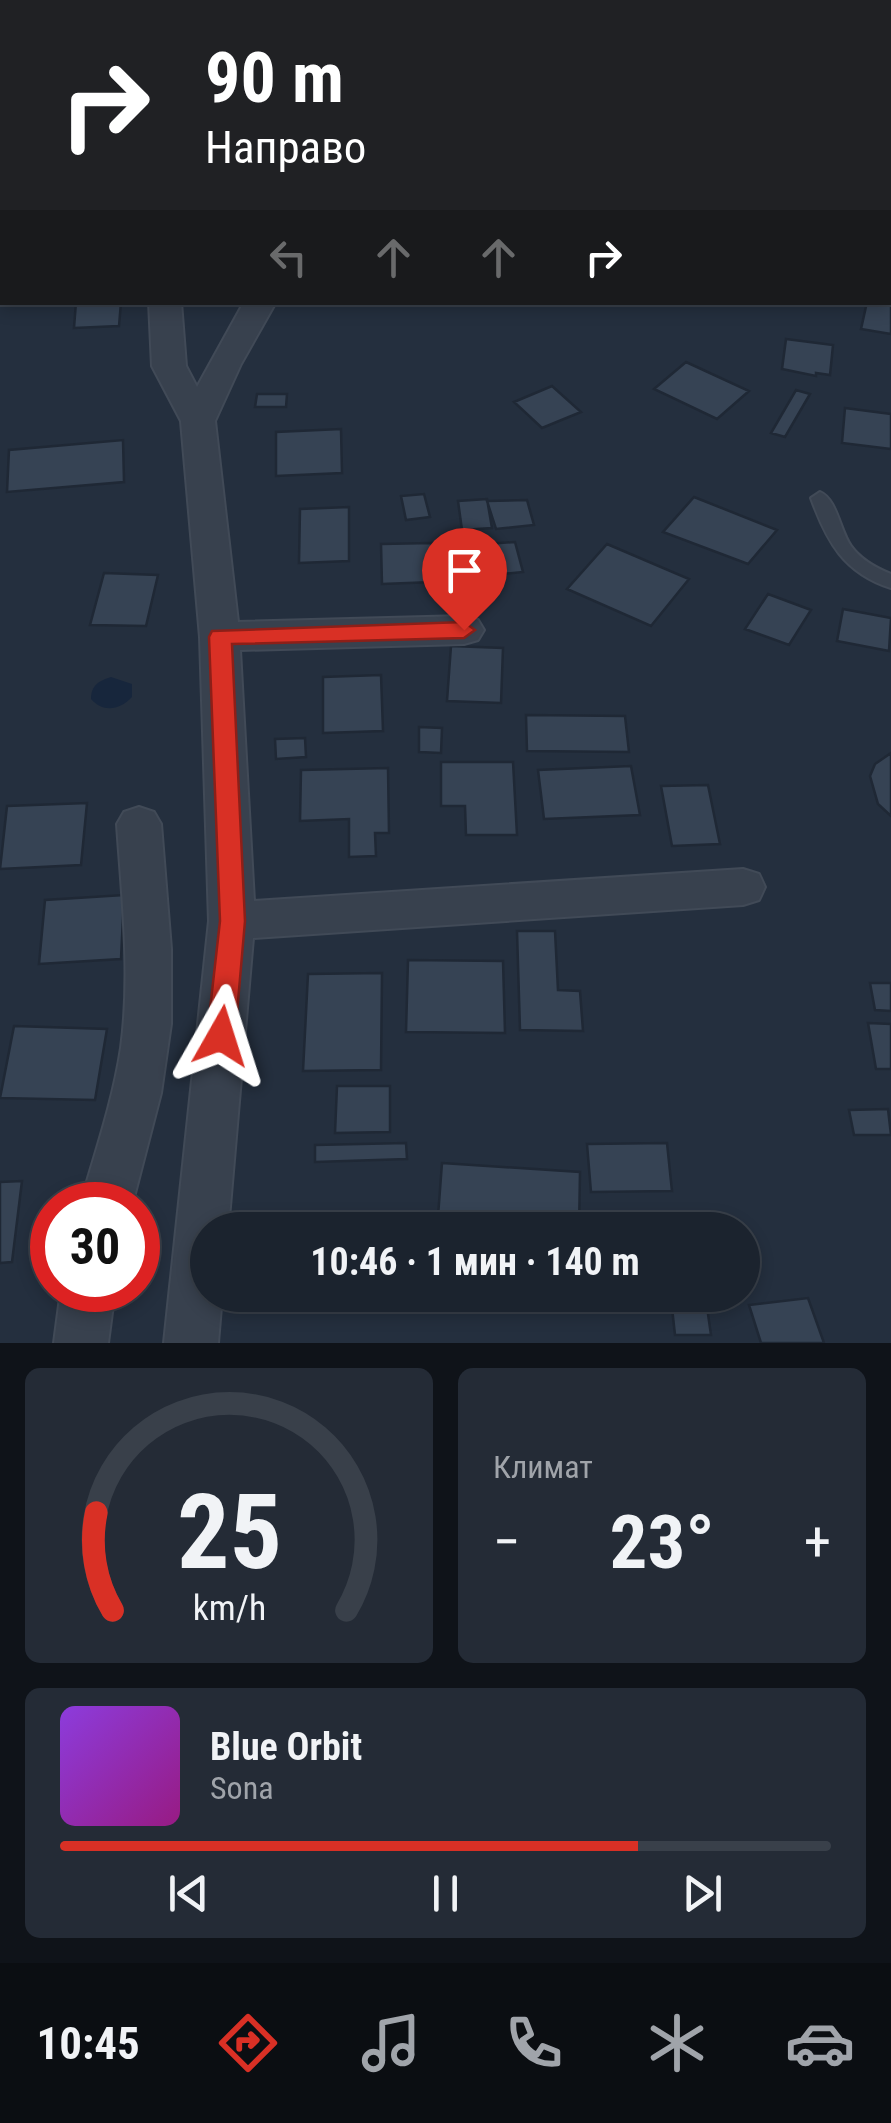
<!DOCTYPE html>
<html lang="ru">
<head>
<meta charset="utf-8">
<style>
  body { margin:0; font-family:"Roboto Condensed",sans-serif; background:#242b36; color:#f1f3f6; height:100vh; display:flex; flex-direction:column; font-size:38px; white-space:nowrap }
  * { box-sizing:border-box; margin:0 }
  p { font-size:32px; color:#a0a4aa }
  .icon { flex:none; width:55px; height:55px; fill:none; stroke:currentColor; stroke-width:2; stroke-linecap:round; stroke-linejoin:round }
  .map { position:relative; height:1343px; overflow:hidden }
  .side { display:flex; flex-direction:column; gap:25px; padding:25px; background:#0f1319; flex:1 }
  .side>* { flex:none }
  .top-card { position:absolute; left:0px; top:0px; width:892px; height:305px; box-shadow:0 5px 15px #0003,0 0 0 2px #39404a; background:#202124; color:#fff; overflow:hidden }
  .speed { position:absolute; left:30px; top:1182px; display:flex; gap:20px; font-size:50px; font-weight:700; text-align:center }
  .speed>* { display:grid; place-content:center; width:130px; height:130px; border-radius:50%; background:#1b232e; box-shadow:0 5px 15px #0003,0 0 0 2px #39404a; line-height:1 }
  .speed .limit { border:15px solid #d22; background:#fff; color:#111 }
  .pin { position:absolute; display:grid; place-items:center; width:85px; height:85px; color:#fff; margin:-102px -42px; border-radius:50% 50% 50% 0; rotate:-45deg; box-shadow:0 0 10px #0007 }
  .pin .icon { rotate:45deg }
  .me { position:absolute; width:110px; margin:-55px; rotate:6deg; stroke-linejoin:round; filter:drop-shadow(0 0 8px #0008) }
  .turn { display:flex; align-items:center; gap:35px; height:210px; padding:0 40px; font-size:45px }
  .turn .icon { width:130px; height:130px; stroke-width:2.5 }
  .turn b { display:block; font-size:70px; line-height:85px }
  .lanes { display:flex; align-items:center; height:95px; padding:0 40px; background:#0003; justify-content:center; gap:50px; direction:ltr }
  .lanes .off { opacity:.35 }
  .big { font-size:75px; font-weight:700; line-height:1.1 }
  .side .widget { flex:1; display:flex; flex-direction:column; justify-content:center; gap:15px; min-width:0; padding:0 35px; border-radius:15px; background:#242b36 }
  .side .dial { align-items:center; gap:0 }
  .dial svg { height:260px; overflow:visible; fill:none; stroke:#39404a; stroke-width:7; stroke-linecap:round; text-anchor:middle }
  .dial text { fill:#f1f3f6; stroke:none }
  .song { display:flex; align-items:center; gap:30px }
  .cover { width:120px; height:120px; border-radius:15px; background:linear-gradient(135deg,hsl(270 70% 55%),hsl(310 70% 35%)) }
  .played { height:10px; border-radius:5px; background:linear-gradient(90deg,#d93025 75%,#39404a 75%) }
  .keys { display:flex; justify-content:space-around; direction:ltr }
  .heat { display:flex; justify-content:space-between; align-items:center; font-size:55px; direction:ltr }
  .side .tiles { flex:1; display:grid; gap:25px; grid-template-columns:1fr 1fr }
  .widget:last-child { grid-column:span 2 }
  .trip { position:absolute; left:190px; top:1212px; width:570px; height:100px; border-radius:50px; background:#1b232e; box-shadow:0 5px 15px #0003,0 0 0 2px #39404a; font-weight:700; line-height:100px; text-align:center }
  .tabs { display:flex; height:160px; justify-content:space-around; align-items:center; background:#0b0e12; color:#a0a4aa }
  .tabs .icon { width:70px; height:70px }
  .tabs .active { color:#d93025 }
  .tabs b { font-size:45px; color:#f1f3f6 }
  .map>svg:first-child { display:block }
  .water { fill:#17263c }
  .building { fill:#364354; stroke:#1f2835; stroke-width:2.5 }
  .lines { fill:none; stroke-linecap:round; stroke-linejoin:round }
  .lane-casing { stroke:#414a57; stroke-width:4 }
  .street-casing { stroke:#414a57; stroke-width:4 }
  .lane { fill:#38414e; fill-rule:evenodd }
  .street { fill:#38414e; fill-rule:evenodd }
  .route { fill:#d93025; stroke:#8d1f18; stroke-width:2.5 }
</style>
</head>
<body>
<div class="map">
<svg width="891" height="1343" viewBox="0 0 891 1343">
  <rect width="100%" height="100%" fill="#242f3e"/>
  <!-- water -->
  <path class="water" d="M111,677L132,684V697C120,710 103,713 91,699C91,685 99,681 111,677Z"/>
  <!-- building -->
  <path class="building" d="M76,302H121L119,326L74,328Z
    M867,302L891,305V334L861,329Z
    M786,339L833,345L830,375L816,373V376L782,369Z
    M686,362L749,391L717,419L654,389Z
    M552,386L581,412L542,428L514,402Z
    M796,390L810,394L785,437L771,433Z
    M257,394H287L286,407H255Z
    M845,408L891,414V449L842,443Z
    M341,429L342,473L276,476V432Z
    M123,440L124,482L7,492L9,450Z
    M424,494L430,517L406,520L401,496Z
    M694,497L777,530L748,564L663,532Z
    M487,499L492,528L462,530L458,501Z
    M527,500L534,525L496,529L487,501Z
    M349,507V561L299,563L300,509Z
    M515,542L523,572L480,576L473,545Z
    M432,543L434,582L382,584L381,544Z
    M607,544L689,579L651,626L567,589Z
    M104,573L158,575L146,626L90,625Z
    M768,594L811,610L789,645L745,629Z
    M843,609L891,618L889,651L837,641Z
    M451,646L503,648L501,703L447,701Z
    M381,675L383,731L323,733V677Z
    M526,715L625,716L629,752L527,751Z
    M419,727L442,728L441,753L419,752Z
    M305,738L306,757L276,759L275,739Z
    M891,753V816L878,804L870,776L875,764Z
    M441,762H513L517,835H466L465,806H441Z
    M631,766L640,815L544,819L538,770Z
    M388,768L389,833H375L376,856L349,857V819L300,821L301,770Z
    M708,785L720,844L672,846L661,786Z
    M87,803L81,865L0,869L7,806Z
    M124,895L121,959L39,964L45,900Z
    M517,931H555L558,990L580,991L583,1031L520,1030Z
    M408,960L503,961L505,1033L406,1032Z
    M382,973L381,1070L303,1071L308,974Z
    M870,983H891V1011L875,1010Z
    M868,1023L891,1024V1069H876Z
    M14,1026L107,1029L95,1100L0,1098Z
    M337,1086H390V1132L335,1133Z
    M888,1109L891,1135H854L849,1110Z
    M406,1143L407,1159L315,1162V1145Z
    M667,1143L672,1191L591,1192L587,1144Z
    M442,1163L580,1172L579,1230H437Z
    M22,1181L12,1262L0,1263V1182Z
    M808,1298L824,1343H761L749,1305Z
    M707,1307L711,1335H675L672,1308Z"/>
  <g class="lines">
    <!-- lane casing -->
    <g class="lane-casing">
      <path id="lane" d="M820,492C837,499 840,531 851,546C861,560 876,568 891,574V588C844,573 827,542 811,498Z"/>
    </g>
    <!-- street casing -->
    <g class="street-casing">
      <path id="street" d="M194,0H262L193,2Z
        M149,302H181L186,366L197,387L244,302H276L241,364L215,421L238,622L464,616L478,620L484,630L478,640L464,644L240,650L254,901L743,869L759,874L765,887L759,900L743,905L253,938L228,1230H208V1295H222L218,1343H164L209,921L200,637L181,421L152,366Z
        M139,807L154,812L161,824L171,949V1024L161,1093L132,1205H80C95,1153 113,1101 121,1048C131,974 122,898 117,824L124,812Z
        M61,1290H115L108,1343H54Z"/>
    </g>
    <!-- lane -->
    <use href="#lane" class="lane"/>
    <!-- street -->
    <use href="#street" class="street"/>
  </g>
  <!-- route -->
  <path class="route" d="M464,622L475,630L464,638L232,644L245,921L235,1036L231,1045L221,1048L211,1045L207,1036L220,921L209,637L212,631Z"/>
</svg>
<div class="speed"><div class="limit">30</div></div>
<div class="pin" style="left:464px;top:630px;background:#d93025"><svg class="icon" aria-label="arrive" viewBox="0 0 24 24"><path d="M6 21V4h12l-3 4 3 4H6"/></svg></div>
<svg class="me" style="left:221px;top:1036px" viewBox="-20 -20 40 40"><path d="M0-17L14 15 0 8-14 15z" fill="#d93025" stroke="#fff" stroke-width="4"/></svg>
<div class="trip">10:46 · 1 мин · 140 m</div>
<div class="top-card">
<div class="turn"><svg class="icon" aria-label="right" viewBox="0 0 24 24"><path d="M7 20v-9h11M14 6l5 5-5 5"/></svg><div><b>90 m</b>Направо</div></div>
<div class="lanes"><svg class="icon off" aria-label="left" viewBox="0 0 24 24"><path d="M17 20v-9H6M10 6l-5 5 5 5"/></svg><svg class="icon off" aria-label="ahead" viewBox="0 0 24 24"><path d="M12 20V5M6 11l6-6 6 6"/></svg><svg class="icon off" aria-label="ahead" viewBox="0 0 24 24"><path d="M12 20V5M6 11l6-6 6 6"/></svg><svg class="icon" aria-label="right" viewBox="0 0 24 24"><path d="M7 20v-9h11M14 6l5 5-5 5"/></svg></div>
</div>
</div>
<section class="side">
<div class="tiles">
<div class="widget dial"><svg viewBox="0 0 100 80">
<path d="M14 69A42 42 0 1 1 86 69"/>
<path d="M14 69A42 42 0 0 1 9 39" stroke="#d93025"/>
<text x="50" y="56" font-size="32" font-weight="700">25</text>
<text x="50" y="72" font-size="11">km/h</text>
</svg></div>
<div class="widget"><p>Климат</p>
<div class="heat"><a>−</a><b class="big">23°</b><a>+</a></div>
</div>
<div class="widget">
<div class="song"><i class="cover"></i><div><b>Blue Orbit</b><p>Sona</p></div></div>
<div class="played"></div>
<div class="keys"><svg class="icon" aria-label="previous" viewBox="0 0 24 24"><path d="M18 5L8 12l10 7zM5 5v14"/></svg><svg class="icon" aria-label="pause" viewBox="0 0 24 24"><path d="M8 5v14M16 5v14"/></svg><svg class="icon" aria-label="next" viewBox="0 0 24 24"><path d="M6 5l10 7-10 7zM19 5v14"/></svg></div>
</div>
</div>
</section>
<nav class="tabs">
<b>10:45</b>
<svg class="icon active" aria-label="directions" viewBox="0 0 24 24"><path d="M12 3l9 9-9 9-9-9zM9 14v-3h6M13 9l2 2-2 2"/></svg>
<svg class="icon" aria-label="music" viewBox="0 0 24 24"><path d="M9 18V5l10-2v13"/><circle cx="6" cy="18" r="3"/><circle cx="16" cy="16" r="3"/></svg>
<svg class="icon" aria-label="phone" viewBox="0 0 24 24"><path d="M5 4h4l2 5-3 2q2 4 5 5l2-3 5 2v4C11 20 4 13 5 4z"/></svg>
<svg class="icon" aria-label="climate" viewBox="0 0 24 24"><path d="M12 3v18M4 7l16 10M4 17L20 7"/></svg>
<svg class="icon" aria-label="car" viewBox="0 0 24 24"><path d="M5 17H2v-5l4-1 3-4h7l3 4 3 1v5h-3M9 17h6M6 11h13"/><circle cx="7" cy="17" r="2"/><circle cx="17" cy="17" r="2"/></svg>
</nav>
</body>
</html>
